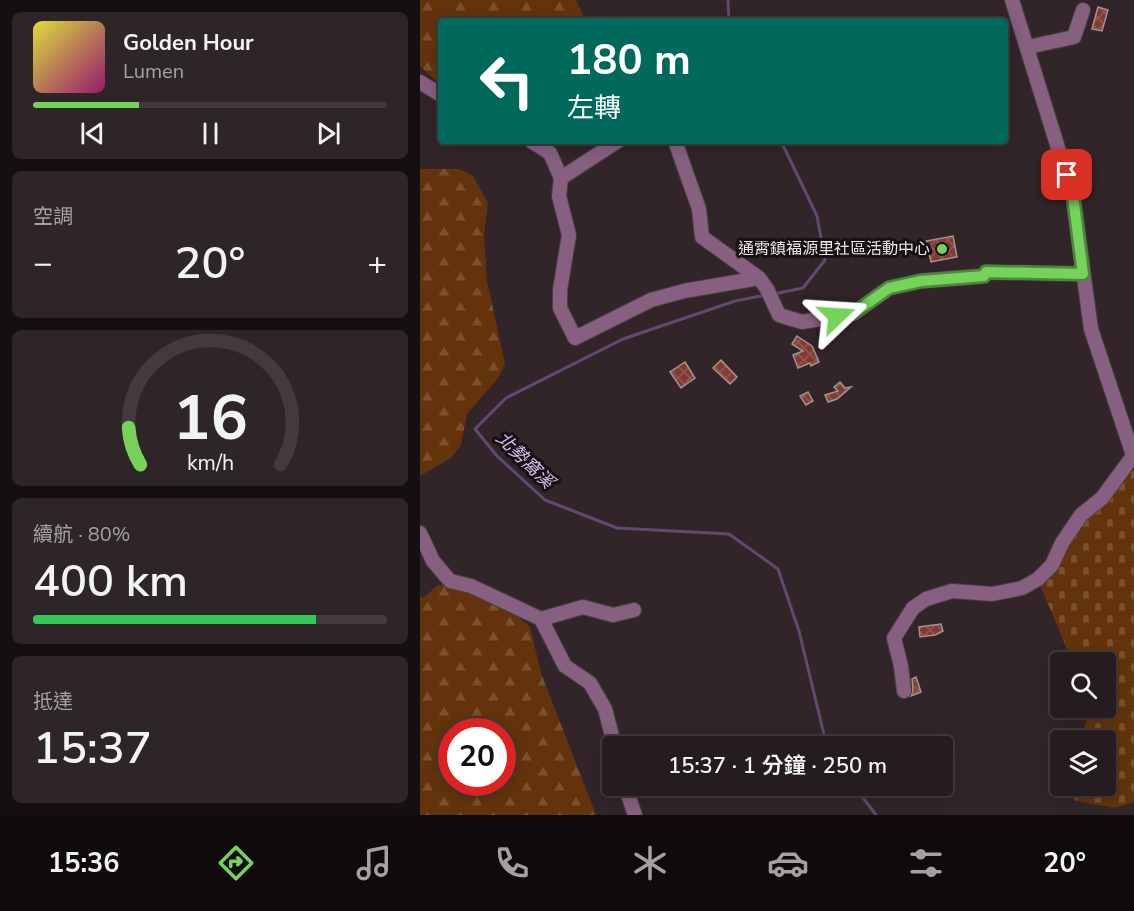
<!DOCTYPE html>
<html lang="zh-TW">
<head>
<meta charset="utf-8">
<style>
  body { margin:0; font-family:"Nunito Sans","Noto Sans TC",sans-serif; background:#2d2528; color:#f1f3f6; height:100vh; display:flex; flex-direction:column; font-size:22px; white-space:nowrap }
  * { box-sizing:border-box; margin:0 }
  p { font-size:20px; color:#a3a1a4 }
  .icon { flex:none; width:33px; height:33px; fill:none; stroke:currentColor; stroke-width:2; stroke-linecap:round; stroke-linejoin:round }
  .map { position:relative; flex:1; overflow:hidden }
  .panel { display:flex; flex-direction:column; gap:12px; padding:12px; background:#140f11; width:420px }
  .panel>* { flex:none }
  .hud { position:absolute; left:18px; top:18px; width:570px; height:126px; border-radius:6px; box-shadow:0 3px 15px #0003,0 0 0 2px #423a3d; background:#00695c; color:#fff; overflow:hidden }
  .tools { position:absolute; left:630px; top:652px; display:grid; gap:12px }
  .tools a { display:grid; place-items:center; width:66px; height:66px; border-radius:6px; background:#251c1f; box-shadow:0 3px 15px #0003,0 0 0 2px #423a3d; font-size:30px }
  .speed { position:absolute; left:18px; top:718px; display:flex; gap:12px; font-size:30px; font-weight:700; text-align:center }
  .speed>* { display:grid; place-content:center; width:78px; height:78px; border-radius:50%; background:#251c1f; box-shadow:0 3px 15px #0003,0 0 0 2px #423a3d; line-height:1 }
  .speed .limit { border:9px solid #d22; background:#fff; color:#111 }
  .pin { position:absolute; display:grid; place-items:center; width:51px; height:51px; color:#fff; margin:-26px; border-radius:12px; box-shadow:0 3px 9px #0006 }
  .me { position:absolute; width:66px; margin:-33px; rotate:70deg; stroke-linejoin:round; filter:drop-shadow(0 0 4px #0008) }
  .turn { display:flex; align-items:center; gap:21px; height:126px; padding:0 30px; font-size:27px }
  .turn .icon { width:78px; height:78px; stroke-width:2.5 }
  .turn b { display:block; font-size:42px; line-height:51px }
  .big { font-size:45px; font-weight:600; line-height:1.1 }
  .panel .tile { flex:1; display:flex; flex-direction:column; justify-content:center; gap:9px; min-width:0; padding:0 21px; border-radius:9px; background:#2d2528 }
  .panel .dial { align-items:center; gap:0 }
  .dial svg { height:156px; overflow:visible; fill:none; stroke:#423a3d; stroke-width:7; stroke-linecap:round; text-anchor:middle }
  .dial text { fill:#f1f3f6; stroke:none }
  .song { display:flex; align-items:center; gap:18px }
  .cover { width:72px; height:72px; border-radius:9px; background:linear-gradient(135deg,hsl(60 70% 55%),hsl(320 70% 35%)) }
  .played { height:6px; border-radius:3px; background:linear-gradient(90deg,#75d25b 30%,#423a3d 30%) }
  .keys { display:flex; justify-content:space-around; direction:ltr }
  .heat { display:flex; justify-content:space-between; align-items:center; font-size:33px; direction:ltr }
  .charge { height:9px; border-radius:4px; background:linear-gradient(90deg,#34c759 80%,#423a3d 0) }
  .trip { position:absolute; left:182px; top:736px; width:351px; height:60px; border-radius:6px; background:#251c1f; box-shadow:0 3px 15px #0003,0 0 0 2px #423a3d; font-weight:600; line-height:60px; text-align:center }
  .dock { display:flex; height:96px; justify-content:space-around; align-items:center; background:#0f0b0c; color:#a3a1a4 }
  .dock .icon { width:42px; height:42px }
  .dock .active { color:#75d25b }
  .dock b { font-size:27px; color:#f1f3f6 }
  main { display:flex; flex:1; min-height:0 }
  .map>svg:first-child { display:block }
  .forest { fill:url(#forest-firs); fill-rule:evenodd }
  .cemetery { fill:url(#cemetery-stones) }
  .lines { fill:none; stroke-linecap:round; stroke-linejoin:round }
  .stream { stroke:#624971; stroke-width:3 }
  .building { fill:url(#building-cross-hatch); stroke:#a39391; stroke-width:1.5 }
  .minor-casing { stroke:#4c4044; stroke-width:16 }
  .minor { stroke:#875f81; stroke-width:14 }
  .route-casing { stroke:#4c883b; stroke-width:15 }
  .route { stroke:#75d25b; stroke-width:10 }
  .poi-dot { fill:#75d25b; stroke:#161012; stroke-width:2 }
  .labels { text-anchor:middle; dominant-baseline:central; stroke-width:6; stroke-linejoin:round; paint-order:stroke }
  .poi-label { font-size:16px; fill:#efe6e9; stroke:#161012; text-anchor:end }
  .water-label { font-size:18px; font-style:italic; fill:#d7c0f6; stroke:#161012 }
</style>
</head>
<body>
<main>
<section class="panel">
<div class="tile">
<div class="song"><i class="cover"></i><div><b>Golden Hour</b><p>Lumen</p></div></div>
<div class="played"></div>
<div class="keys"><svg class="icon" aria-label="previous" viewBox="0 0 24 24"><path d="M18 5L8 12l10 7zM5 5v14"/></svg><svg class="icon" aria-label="pause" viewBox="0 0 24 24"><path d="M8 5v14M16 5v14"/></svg><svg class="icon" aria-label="next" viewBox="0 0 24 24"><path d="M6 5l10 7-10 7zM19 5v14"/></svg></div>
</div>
<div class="tile"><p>空調</p>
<div class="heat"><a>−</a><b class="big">20°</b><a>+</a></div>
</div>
<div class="tile dial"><svg viewBox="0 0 100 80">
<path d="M14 69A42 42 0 1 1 86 69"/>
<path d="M14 69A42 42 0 0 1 8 50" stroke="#75d25b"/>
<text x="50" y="56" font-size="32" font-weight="700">16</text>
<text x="50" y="72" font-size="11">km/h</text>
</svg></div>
<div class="tile"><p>續航 · 80%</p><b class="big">400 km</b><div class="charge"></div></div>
<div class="tile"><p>抵達</p><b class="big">15:37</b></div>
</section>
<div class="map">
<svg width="714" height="815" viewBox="0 0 714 815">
  <defs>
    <pattern id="forest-firs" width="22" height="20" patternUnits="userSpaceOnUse" patternTransform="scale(1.5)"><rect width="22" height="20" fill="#63340b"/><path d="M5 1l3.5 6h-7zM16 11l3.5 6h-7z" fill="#7a512f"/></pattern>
    <pattern id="cemetery-stones" width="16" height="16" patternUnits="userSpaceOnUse" patternTransform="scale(1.5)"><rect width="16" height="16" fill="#63340b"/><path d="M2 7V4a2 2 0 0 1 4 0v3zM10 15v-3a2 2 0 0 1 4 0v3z" fill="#7a512f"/></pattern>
    <pattern id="building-cross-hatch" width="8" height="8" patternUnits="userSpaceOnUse" patternTransform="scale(1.5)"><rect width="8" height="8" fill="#823b33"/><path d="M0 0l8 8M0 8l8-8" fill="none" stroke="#945751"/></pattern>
  </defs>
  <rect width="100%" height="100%" fill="#312529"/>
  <!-- forest -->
  <path class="forest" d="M0,0H156L166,21H21V86L0,66Z
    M0,169H39L53,176L68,203L64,234L67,281L85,364L78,378L47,414L41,445L31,458L0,476Z
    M18,585H48L88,608L110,627L121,673L176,815H0V595L3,598ZM32,732H82V783H32Z"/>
  <!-- cemetery -->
  <path class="cemetery" d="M714,468V802L695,808L656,801L643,787L686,786V741H660L667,720L665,708H686V663H653L620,585L636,573L649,544L669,515L684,505Z"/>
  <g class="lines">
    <!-- stream -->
    <path class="stream" d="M308,0L309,21
      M354,294L383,288L405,260L397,216L361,141
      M345,295L315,301L203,339L86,398L55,429L77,456L125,500L197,528L309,534L358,569L379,631L407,747
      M434,786L456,815"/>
  </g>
  <!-- building -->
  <path class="building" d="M678,7L688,10L682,31L672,29Z
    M533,236L537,257L511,262L506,241Z
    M377,336L392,346L399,362L391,366L390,363L378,368L373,355L383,351L372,344Z
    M301,360L317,377L310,384L293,368Z
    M265,362L275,378L261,388L250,372Z
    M420,382L425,388L431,387L417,399L408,402L405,395L418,391L414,387Z
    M388,392L393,401L386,405L380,396Z
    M521,624L523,631L515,635L500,637L499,627Z
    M496,677L501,692L491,696L493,691L492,679Z"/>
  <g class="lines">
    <!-- minor casing -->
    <g class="minor-casing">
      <path id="minor" d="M592,0L653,196L671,329L714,458
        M608,47L654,37L663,10
        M0,82L21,95
        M111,141L130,153L141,178L139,196L149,235L140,290V308L155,338L231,300L264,291L339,278
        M255,141L279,209L282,237L339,278L347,289L359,315L382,322L434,313L469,288L501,281L564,276L566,272L663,274
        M141,178L198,141
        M0,533L13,561L30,581L51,586L121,619L145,666L170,683L185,709L195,747
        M121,619L163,607L193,615L214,610
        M484,691L481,666L474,638L493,608L506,599L532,591L572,594L602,588L618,579L632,565L642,543L661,515L682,498L713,456
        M205,786L215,815"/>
    </g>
    <!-- minor -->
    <use href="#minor" class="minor"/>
  </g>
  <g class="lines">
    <!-- route casing -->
    <g class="route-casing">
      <path id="route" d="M417,316L434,313L469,288L501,281L564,276L566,272L663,274L653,196L647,175"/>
    </g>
    <!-- route -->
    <use href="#route" class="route"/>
  </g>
  <!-- markers -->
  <circle class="poi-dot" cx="522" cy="249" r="6"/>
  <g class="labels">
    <!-- poi labels -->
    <g class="poi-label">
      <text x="510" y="249">通霄鎮福源里社區活動中心</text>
    </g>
    <!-- water labels -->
    <g class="water-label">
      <text transform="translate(105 460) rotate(44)">北勢窩溪</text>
    </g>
  </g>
</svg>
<div class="tools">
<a><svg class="icon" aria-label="search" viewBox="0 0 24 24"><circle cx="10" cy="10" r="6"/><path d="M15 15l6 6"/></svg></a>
<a><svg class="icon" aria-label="layers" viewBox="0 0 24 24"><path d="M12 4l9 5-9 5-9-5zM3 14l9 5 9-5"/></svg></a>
</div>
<div class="speed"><div class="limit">20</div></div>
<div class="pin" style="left:647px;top:175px;background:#d93025"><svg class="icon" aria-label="arrive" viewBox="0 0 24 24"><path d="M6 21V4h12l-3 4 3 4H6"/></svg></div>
<svg class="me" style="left:417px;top:316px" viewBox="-20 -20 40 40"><path d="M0-17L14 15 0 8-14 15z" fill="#75d25b" stroke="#fff" stroke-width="4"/></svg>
<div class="trip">15:37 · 1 分鐘 · 250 m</div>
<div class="hud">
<div class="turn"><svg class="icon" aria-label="left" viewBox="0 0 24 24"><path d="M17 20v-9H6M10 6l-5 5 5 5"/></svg><div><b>180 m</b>左轉</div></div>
</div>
</div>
</main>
<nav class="dock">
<b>15:36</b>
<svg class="icon active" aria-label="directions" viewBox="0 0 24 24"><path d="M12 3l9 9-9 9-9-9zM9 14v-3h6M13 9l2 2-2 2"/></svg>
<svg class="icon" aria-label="music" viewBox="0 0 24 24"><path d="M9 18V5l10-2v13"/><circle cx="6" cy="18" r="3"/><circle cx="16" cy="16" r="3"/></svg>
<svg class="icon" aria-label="phone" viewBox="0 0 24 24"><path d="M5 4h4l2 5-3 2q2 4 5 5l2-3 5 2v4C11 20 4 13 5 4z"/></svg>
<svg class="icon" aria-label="climate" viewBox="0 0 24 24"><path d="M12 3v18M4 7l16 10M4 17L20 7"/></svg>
<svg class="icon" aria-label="car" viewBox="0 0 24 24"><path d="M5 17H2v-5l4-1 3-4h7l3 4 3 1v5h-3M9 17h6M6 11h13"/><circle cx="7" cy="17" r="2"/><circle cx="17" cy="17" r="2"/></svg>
<svg class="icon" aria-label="filters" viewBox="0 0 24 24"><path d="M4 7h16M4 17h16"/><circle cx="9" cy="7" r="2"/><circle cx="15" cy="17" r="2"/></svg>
<b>20°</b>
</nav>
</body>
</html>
